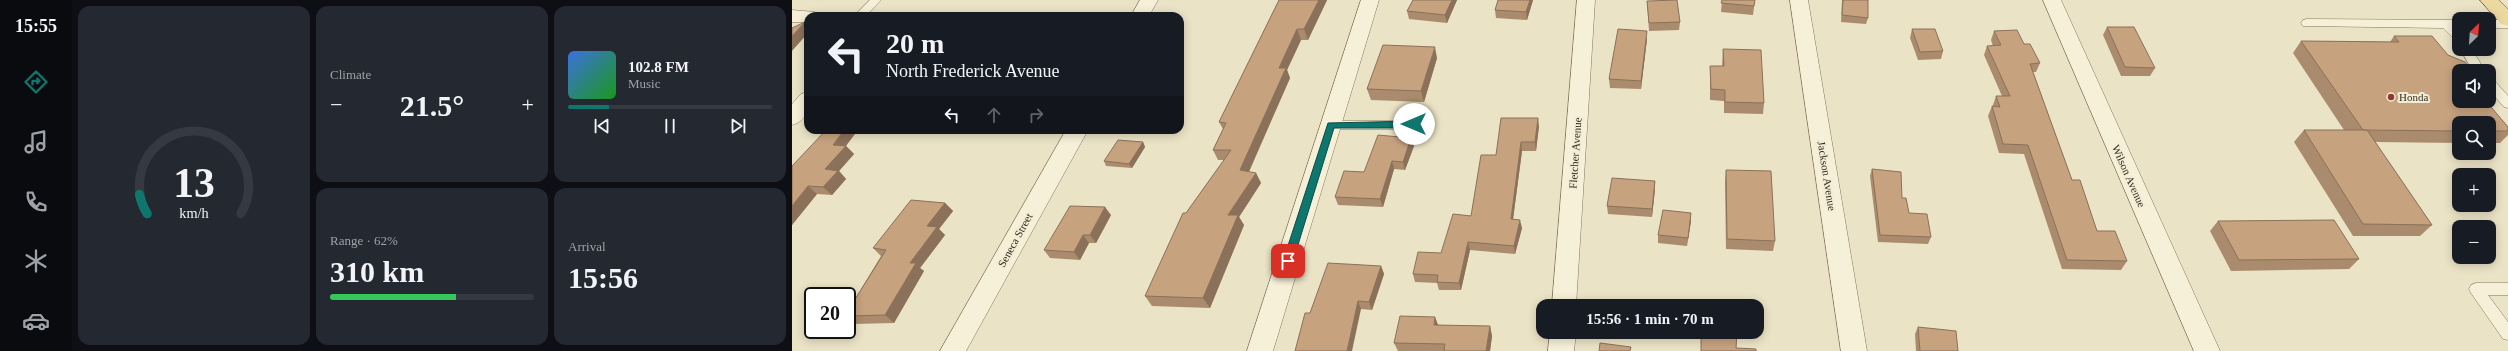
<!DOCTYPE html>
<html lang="en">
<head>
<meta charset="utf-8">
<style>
  body { margin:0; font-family:"Times New Roman",serif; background:#242831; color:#f1f3f6; height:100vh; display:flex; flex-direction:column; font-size:15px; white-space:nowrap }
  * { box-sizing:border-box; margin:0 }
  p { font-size:13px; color:#9ea1a6 }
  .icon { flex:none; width:22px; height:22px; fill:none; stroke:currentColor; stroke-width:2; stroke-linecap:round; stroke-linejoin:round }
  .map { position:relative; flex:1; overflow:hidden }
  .details { display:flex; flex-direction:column; gap:6px; padding:6px; background:#0d0f14; width:720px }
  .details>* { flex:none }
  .banner { position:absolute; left:12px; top:12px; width:380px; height:122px; border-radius:12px; box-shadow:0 2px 10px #0003; background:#171b24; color:#f1f3f6; overflow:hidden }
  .needle { width:26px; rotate:25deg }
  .tools { position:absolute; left:1660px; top:12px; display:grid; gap:8px }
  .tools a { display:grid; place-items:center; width:44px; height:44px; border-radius:8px; background:#171b24; box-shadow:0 2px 10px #0003; font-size:20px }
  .speed { position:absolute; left:12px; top:287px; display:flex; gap:8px; font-size:20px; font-weight:700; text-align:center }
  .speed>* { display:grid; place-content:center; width:52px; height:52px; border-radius:50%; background:#171b24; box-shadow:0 2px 10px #0003; line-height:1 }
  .speed .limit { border:2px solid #111; border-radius:6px; background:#fff; color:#111 }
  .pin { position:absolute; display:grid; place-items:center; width:34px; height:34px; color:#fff; margin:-17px; border-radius:8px; box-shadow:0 2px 6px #0006 }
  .me { position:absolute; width:44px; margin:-22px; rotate:270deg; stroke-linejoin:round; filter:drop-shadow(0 0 3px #0008) }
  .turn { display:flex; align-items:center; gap:14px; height:84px; padding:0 16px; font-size:18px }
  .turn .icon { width:52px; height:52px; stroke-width:2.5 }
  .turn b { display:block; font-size:28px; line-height:34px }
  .lanes { display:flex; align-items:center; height:38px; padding:0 16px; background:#0003; justify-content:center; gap:20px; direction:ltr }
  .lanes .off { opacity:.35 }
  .big { font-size:30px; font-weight:600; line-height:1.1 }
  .details .tile { flex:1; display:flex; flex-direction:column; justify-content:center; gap:6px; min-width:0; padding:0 14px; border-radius:12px; background:#242831 }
  .details .dial { align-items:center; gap:0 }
  .dial svg { height:104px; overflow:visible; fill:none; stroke:#363941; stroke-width:7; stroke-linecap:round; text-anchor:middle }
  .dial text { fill:#f1f3f6; stroke:none }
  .song { display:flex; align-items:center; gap:12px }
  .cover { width:48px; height:48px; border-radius:6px; background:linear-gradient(135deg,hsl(220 70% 55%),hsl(120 70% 35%)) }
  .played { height:4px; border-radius:2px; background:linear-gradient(90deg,#0f766e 20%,#363941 20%) }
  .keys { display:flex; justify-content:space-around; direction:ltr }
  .heat { display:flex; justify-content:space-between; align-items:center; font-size:22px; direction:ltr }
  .charge { height:6px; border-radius:3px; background:linear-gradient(90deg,#34c759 62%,#363941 0) }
  .details .tiles { flex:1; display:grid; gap:6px; grid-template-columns:repeat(3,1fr) }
  .tile:first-child { grid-row:span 2 }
  .trip { position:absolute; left:744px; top:299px; width:228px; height:40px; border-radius:12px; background:#171b24; box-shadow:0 2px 10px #0003; font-weight:600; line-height:40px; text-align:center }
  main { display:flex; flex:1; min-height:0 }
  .dock { display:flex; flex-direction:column; width:72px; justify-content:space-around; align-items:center; background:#090b0e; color:#9ea1a6 }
  .dock .icon { width:28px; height:28px }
  .dock .selected { color:#0f766e }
  .dock b { font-size:18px; color:#f1f3f6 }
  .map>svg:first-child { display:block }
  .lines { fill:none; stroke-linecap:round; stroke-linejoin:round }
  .lane-casing { stroke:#85755d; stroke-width:1 }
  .street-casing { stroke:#85755d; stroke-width:1 }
  .primary-casing { stroke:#534431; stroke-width:1 }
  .lane { fill:#f6f0d9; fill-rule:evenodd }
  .street { fill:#f6f0d9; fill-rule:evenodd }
  .primary { fill:#ebd9a1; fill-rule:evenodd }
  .wall { fill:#aa8b6d }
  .shaded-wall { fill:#8b7159 }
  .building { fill:#c6a27f; stroke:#8b7159 }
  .route { fill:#0f766e; stroke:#0a4d48 }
  .poi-dot { fill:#903832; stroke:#f3edd5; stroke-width:1.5 }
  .labels { text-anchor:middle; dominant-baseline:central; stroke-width:4; stroke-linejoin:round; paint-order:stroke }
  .poi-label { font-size:11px; fill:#372d20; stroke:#f3edd5; text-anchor:start }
  .street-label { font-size:11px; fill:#372d20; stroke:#f3edd5 }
</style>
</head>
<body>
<main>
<nav class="dock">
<b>15:55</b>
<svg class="icon selected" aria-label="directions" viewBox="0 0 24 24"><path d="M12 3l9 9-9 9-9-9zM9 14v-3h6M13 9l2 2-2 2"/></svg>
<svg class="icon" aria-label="music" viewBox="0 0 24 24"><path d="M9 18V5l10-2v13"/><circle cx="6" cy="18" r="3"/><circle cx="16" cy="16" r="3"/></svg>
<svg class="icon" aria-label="phone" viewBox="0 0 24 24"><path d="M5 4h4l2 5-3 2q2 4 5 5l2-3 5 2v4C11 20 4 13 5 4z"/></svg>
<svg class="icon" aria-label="climate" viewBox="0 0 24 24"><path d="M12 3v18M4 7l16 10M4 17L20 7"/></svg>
<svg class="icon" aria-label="car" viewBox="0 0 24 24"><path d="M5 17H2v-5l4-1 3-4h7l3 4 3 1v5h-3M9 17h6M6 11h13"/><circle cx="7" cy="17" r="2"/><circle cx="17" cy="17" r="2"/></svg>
</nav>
<section class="details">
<div class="tiles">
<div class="tile dial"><svg viewBox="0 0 100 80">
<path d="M14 69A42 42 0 1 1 86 69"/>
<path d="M14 69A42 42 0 0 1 8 54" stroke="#0f766e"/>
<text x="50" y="56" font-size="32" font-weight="700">13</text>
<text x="50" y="72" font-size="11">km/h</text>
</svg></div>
<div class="tile"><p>Climate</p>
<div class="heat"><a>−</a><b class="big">21.5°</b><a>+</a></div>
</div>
<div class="tile">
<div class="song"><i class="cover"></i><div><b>102.8 FM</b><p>Music</p></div></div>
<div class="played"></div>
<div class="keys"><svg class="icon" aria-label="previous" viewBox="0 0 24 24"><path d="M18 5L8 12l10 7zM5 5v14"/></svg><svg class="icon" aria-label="pause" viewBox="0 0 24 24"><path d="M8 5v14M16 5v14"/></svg><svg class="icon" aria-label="next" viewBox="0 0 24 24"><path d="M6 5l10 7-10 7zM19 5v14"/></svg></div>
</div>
<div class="tile"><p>Range · 62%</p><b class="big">310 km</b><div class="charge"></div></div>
<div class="tile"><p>Arrival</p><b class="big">15:56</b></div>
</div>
</section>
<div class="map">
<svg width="1716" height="351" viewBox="0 0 1716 351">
  <rect width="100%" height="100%" fill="#ebe3c6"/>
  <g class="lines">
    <!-- lane casing -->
    <g class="lane-casing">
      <path id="lane" d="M78,0H89L74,16H62Z
        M1515,19L1667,20V28H1664L1667,30V41L1663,40L1651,28L1511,26L1509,23L1511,20Z
        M1697,20H1716V28H1697Z
        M1668,49H1680L1693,71H1681Z
        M1697,78L1701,79L1716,96V108L1712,107L1697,90Z
        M539,121H622L628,125L622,129H539L533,125Z
        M1684,283H1716V295H1696L1716,322V340L1711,339L1679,293L1677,289L1679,285Z"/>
    </g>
    <!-- street casing -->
    <g class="street-casing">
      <path id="street" d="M348,0H366L357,16H339Z
        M569,0H587L481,351H455Z
        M785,0H803L784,306H760Z
        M998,0H1016L1075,351H1049Z
        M1251,0H1269L1428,351H1402Z
        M0,10L23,12L25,16H16V22H0Z
        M16,92C16,107 17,120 0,125V104L9,94Z
        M274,130H296L174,351H148Z
        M758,332H784L782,351H756Z"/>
    </g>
    <!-- primary casing -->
    <g class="primary-casing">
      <path id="primary" d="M1688,0H1707L1716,9V26L1709,24Z"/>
    </g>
    <!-- lane -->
    <use href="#lane" class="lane"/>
    <!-- street -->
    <use href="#street" class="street"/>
    <!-- primary -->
    <use href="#primary" class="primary"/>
  </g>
  <!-- wall -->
  <path class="wall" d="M487,0H535L516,40H509L495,70L498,78L457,172L464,173L469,183L447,217L452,225L418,308L360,306L353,296L394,213L432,160H426L421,150L431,129L427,122Z
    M621,0H665L655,23L617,19L615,11Z
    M706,0H741L735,20L704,18L703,10Z
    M930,0H963L961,15L929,12Z
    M1050,0H1076V18L1074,24L1049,22Z
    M855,1L888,22L887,30L857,31Z
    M1315,27L1363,68L1358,76H1329L1311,35Z
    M1120,29L1151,51L1149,59L1126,60L1118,38Z
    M1202,31L1232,44L1248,63L1244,72H1241L1280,180L1305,231L1335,261L1329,270L1270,269L1232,154L1207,153L1196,116L1200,106H1201V105L1204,96H1210L1192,55L1195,46H1201L1199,40Z
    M1602,36L1667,71L1716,127V135L1708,143H1697V123H1667V143L1583,142L1640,225L1628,236H1561L1502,142L1512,130H1552L1501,53L1509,41L1598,42Z
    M855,39L849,89L818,88L817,79Z
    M931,49L972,103L971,114L932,113V101L918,100V66H930Z
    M645,58L632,102L579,100L575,89Z
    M747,126L744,151H730L721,219L730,228L723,254L678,250L669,290H647L645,283L623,282L621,274L649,253L679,216L704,155Z
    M190,130H218L215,134Z
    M619,138L622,146L613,170L602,169L591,207L546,205L543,197L572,172Z
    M351,142L353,147L340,168L314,166L312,161Z
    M54,146L62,154L47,171L54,179L40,195L25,194L0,225V166Z
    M1080,169L1110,198L1117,213L1139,237L1136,244L1086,242L1078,176Z
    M934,170L983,241L981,251L934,249L933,181Z
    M863,181V189L860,217L816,214L815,206Z
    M153,203L161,211L147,229L153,235L128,268L132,271L102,323L62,324L55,319V312L89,256L81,248Z
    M319,215L304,243H297L288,260L258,258L252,250Z
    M899,221L895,246L866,243V235Z
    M1426,221L1567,259L1557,269L1439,271L1418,231Z
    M589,266L592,274L580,310L569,309L518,313Z
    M646,325L698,326L700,336L698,351H606L602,343Z
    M1126,327L1166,351H1124L1123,334Z
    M909,332H945L944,348L964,351H909Z"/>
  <!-- shaded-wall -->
  <path class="shaded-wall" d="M527,0H535L516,40L512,29Z
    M660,0H665L655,23L653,15Z
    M738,0H741L735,20L734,12Z
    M13,22L16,25V33L0,51V36Z
    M505,29L509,40L495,70L498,78L453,180L448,170L487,68Z
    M855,31V39L849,89V81Z
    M643,47L645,58L632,102L629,91Z
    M746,118L747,126L744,151L743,142Z
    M52,130H66L54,146L62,154L47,171L54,179L40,195L31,187L33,169L41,145Z
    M212,130H218L215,134Z
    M619,138L622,146L613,170L611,162Z
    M351,142L353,147L340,168L337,164Z
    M729,142L730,151L720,227L719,219Z
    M600,161L602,169L591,207L588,199Z
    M464,173L469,183L447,217L452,225L418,308L411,298L436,215Z
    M863,181V189L860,217V209Z
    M16,186L25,194L0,225V206Z
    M153,203L161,211L147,229L153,235L128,268L132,271L102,323L93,315L135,226Z
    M313,207L319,215L304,243L298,235Z
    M899,213V221L895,246L896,238Z
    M728,220L730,228L723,254L722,246Z
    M291,235L297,243L288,260L282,252Z
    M676,242L678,250L669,290L667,283Z
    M589,266L592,274L580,310L577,302Z
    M566,301L569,309L560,351H555Z
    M643,317L647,327L642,325Z
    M698,326L700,336L698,351H694Z"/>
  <!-- building -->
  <path class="building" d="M487,0H527L512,29H505L487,68H494L448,170L464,173L436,215H446L411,298L353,296L391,213H394L439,150H421L434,123L427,122Z
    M621,0H660L653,15L615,11Z
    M706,0H738L734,12L703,10Z
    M885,0L888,22L857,23L855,1Z
    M930,0H963L962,6L929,3Z
    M1051,0H1076V18L1050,15Z
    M13,22L0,36V28Z
    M1315,27H1342L1363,68L1333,67Z
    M826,29L855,31L849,81L817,79Z
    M1120,29H1143L1151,51L1128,52Z
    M1225,30L1232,44H1238L1248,63L1238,64L1280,180H1288L1305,231H1323L1335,261L1275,260L1236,145L1211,144L1200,106L1208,107L1204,96H1218L1195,46L1209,45L1202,31Z
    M1602,36H1640L1656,55L1673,62L1680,71H1667V101H1694L1716,127V131H1697V123H1667V131L1571,130L1509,41L1607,42Z
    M591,45L643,47L629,91L575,89Z
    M931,49L969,50L972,103L933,102V90L919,89L918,66H932Z
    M709,118H746L743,142H729L719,219L728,220L722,246L676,242L667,283L645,282L646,275L621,274L626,252L649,253L661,214L679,216L689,155H704Z
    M34,130H52L41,145L54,146L33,169L46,171L31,187L16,186L0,206V166Z
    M1512,130H1575L1640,225L1571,224Z
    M586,135L619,138L611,162L600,161L588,199L543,197L552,171L572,172Z
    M326,140L351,142L337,164L312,161Z
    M1080,169L1109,172L1110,198H1114L1117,213L1135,214L1139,237L1088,235Z
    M934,170L979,171L983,241L935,239Z
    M820,178L863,181L860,209L815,206Z
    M119,200L153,203L135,226L145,227L118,263H124L93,315L55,316V312L94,250L81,248Z
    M278,206L313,207L298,235H291L282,252L252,250Z
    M871,210L899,213L896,238L866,235Z
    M1542,220L1567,259L1447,260L1426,221Z
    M536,263L589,266L577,302L566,301L555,351H503L513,313H518Z
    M608,316L643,317L642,325L698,326L694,351H652L653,344L602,343Z
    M1126,327L1164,331L1166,351H1128Z
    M909,332H945L944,348L964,349V351H909Z
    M808,343L839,347L838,351H807Z"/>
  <!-- route -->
  <path class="route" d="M622,121L627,124L622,128H542L501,261L496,265L492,263L491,261L536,123Z"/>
  <!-- markers -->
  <circle class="poi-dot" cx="1599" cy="97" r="4"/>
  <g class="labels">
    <!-- poi labels -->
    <g class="poi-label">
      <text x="1607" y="97">Honda</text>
    </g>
    <!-- street labels -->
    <g class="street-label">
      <text transform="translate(783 153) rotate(-86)">Fletcher Avenue</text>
      <text transform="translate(1035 176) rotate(81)">Jackson Avenue</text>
      <text transform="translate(1337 176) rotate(66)">Wilson Avenue</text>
      <text transform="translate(223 240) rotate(-61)">Seneca Street</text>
    </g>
  </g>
</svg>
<div class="tools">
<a><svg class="needle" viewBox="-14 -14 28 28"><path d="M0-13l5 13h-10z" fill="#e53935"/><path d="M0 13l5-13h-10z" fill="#9ea1a6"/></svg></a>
<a><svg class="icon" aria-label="sound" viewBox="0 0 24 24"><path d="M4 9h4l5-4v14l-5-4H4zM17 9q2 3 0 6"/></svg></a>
<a><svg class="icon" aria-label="search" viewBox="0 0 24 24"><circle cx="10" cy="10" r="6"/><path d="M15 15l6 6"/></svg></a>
<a>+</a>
<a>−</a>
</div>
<div class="speed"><div class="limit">20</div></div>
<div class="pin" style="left:496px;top:261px;background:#d93025"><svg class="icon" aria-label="arrive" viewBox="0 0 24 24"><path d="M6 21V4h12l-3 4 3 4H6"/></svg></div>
<svg class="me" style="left:622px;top:124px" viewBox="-20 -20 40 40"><circle r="19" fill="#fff"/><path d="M0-13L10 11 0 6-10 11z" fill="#0f766e"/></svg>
<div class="trip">15:56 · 1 min · 70 m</div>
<div class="banner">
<div class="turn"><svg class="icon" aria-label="left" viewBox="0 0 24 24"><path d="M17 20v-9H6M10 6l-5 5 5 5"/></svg><div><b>20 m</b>North Frederick Avenue</div></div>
<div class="lanes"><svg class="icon" aria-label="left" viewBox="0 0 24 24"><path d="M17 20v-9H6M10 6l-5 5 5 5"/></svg><svg class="icon off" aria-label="ahead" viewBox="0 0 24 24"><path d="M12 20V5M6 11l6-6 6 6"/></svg><svg class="icon off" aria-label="right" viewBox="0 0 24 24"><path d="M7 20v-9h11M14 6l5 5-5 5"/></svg></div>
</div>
</div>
</main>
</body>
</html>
